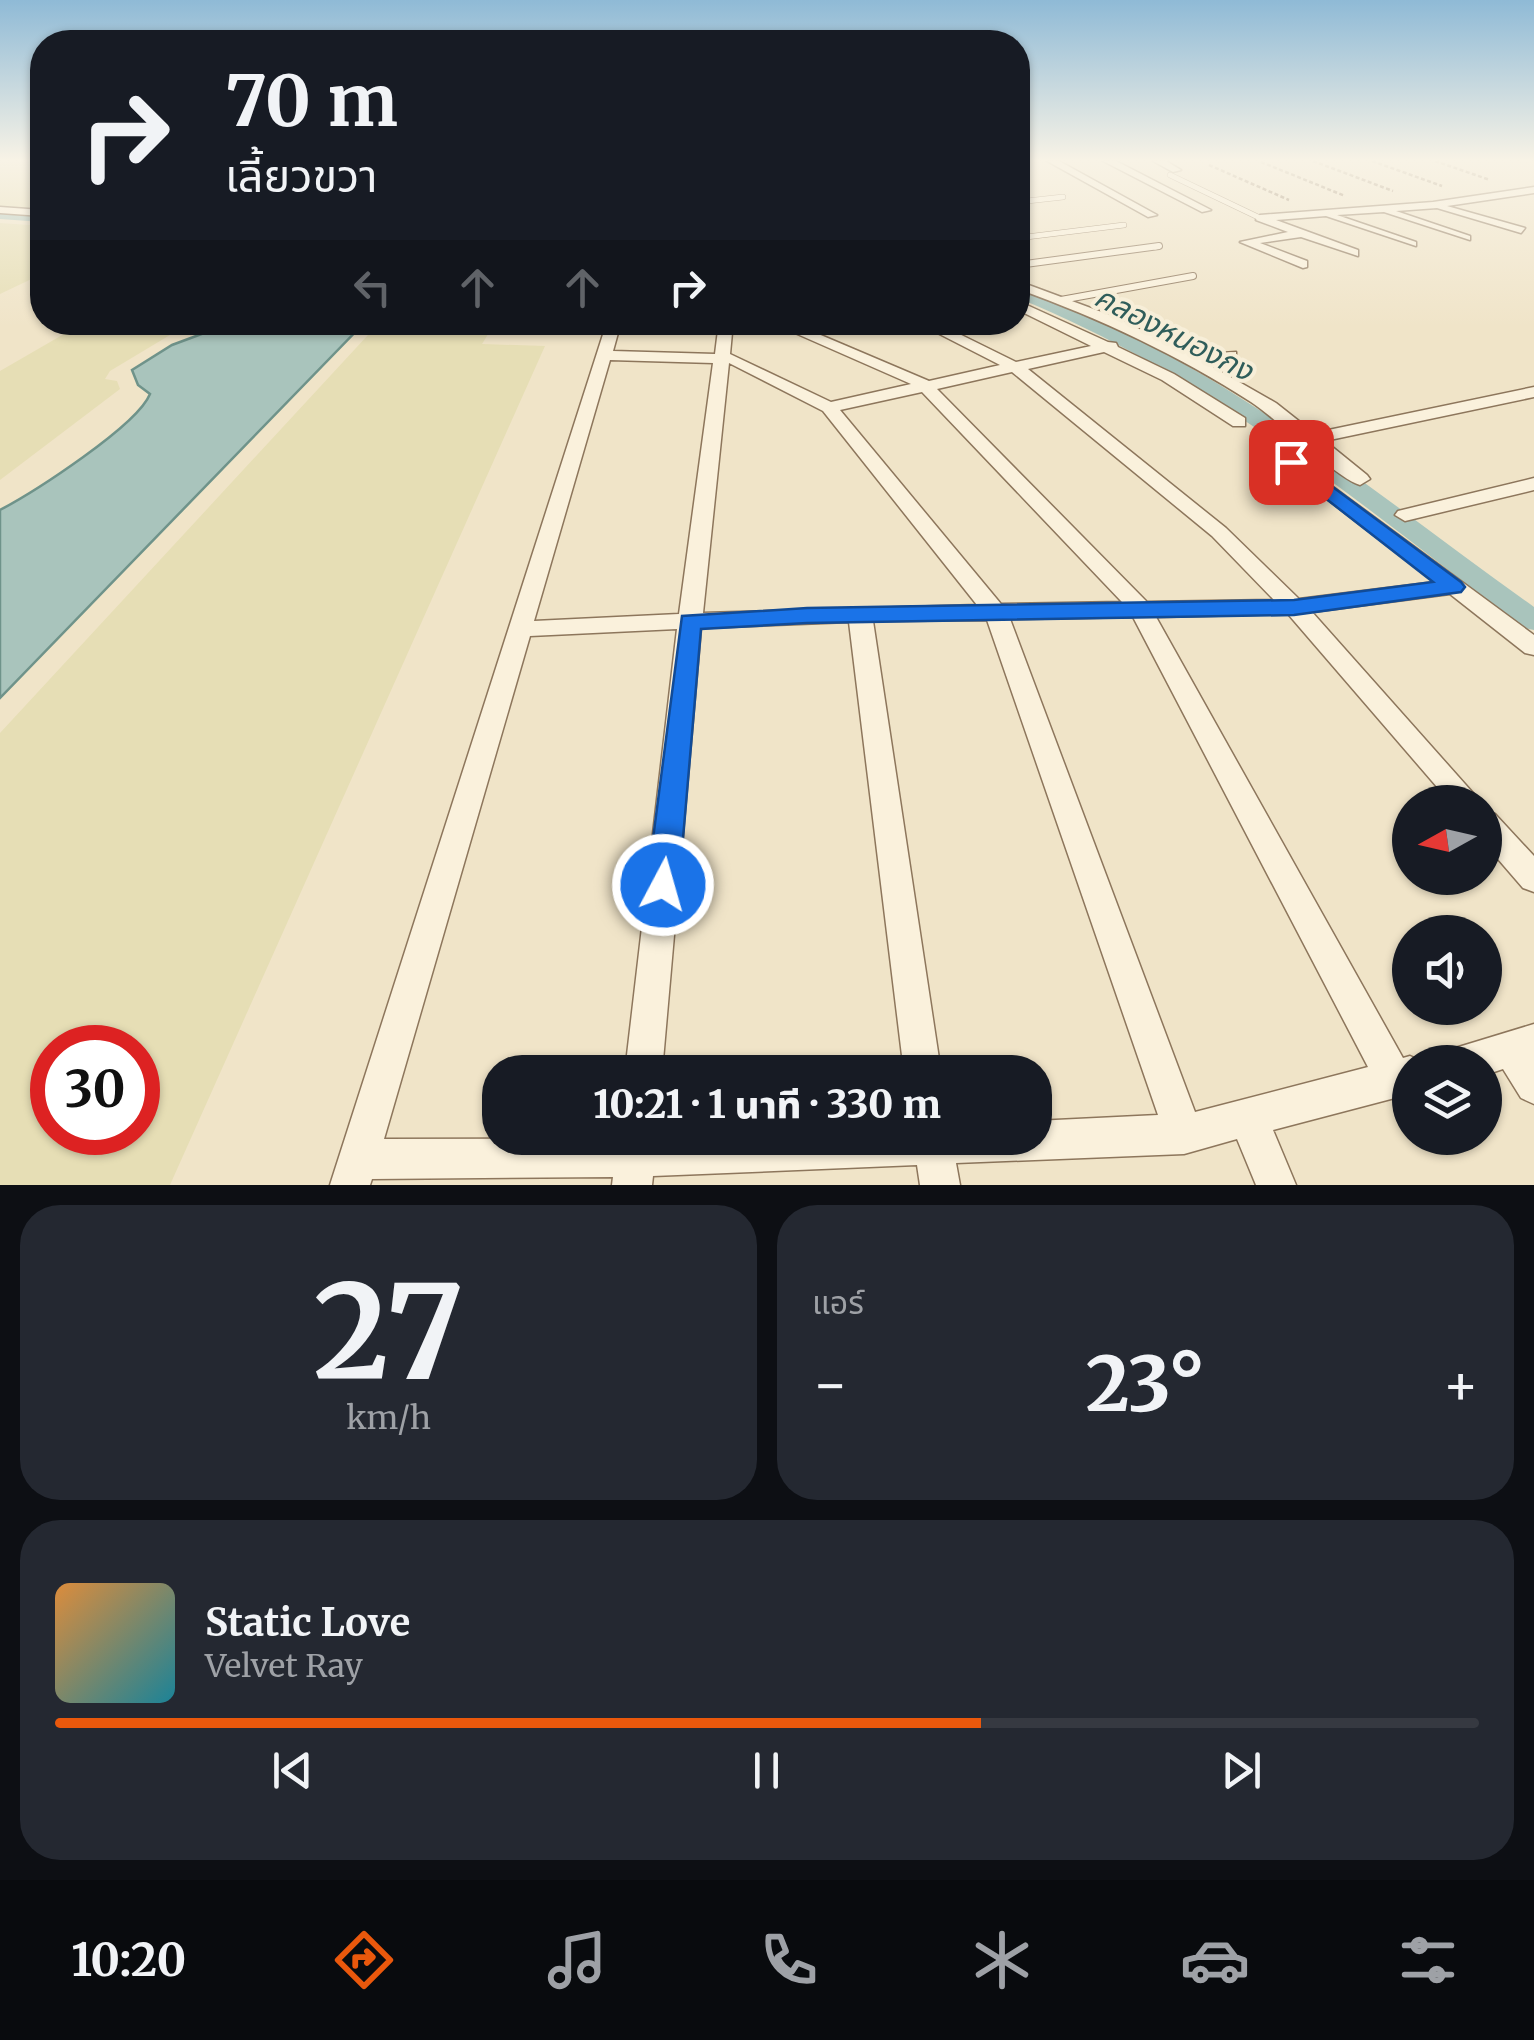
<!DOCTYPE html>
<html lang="th">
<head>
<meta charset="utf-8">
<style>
  body { margin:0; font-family:Merriweather,"Noto Sans Thai",serif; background:#242831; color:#f1f3f6; height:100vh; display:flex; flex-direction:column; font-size:38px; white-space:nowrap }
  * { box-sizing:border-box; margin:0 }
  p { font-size:32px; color:#9ea1a6 }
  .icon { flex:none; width:55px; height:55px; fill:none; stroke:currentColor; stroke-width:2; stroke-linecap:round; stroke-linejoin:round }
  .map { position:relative; height:1185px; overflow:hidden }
  .side { display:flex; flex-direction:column; gap:20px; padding:20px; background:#0d0f14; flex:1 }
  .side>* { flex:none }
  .hud { position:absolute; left:30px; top:30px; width:1000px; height:305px; border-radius:40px; box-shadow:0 2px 8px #0004; background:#171b24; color:#f1f3f6; overflow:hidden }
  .needle { width:65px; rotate:262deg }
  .buttons { position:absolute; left:1392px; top:785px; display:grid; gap:20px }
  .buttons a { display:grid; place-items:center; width:110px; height:110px; border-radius:50%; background:#171b24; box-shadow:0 2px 8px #0004; font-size:50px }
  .speed { position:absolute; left:30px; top:1025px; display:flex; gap:20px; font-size:50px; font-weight:700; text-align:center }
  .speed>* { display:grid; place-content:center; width:130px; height:130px; border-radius:50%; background:#171b24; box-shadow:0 2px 8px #0004; line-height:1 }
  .speed .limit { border:15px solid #d22; background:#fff; color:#111 }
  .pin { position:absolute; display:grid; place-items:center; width:85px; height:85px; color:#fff; margin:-42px; border-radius:20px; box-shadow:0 5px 15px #0006 }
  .me { position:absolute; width:110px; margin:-55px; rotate:6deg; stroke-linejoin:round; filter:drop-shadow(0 0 8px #0008) }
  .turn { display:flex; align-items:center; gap:35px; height:210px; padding:0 30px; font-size:45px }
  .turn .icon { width:130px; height:130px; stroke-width:2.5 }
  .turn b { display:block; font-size:70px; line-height:85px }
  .lanes { display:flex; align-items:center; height:95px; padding:0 30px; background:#0003; justify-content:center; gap:50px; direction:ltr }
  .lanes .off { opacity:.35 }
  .big { font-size:75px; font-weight:800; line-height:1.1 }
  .side .widget { flex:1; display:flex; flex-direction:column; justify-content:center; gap:15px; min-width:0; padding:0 35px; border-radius:40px; background:#242831 }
  .side .dial { align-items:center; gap:0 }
  .dial b { font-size:130px; line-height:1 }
  .song { display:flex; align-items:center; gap:30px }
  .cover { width:120px; height:120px; border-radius:15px; background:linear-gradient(135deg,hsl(30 70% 55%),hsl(190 70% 35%)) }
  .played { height:10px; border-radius:5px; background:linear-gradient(90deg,#ea580c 65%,#363941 65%) }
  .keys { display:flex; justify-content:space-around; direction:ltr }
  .heat { display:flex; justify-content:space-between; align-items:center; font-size:55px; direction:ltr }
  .side .tiles { flex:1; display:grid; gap:20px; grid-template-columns:1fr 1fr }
  .widget:last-child { grid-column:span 2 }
  .trip { position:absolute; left:482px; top:1055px; width:570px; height:100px; border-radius:40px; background:#171b24; box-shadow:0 2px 8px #0004; font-weight:800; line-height:100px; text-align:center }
  .menu { display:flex; height:160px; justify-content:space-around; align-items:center; background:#090b0e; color:#9ea1a6 }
  .menu .icon { width:70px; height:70px }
  .menu .active { color:#ea580c }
  .menu b { font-size:45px; color:#f1f3f6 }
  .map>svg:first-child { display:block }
  .farmland { fill:#e6deb5; fill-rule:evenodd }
  .water { fill:#a9c4bc; stroke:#6f938a; stroke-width:2.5 }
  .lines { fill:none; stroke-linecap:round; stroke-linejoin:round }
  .canal { fill:#a9c4bc; fill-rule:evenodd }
  .service-far1-casing { stroke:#8d765c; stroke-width:6 }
  .service-casing { stroke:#8d765c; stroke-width:8 }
  .minor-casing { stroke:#8d765c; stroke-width:3 }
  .path { stroke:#8d765c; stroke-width:2.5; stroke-dasharray:4 2.5; stroke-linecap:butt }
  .service-far1 { stroke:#faf1dc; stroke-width:5 }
  .service { stroke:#faf1dc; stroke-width:6 }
  .minor { fill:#faf1dc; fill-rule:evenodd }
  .route { fill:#1a73e8; stroke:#114b97; stroke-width:2.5 }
  .labels { text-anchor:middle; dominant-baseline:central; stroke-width:8; stroke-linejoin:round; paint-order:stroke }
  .far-water-label { font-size:30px; font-style:italic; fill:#2f5d5a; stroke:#f7eed8 }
</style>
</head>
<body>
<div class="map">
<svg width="1534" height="1185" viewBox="0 0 1534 1185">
  <rect width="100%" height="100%" fill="#f0e4c8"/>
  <!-- farmland -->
  <path class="farmland" d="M0,161H42V211L0,207Z
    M0,223L42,226V274L0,294Z
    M380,322L495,323L482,344L545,346L170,1185H0V733ZM52,1048H138V1132H52Z
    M83,323H190L110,371L105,379L117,381L120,389L0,480V371Z"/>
  <!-- water -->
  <path class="water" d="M231,323H364L0,698V510C34,492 137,426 150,394L138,385L132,370L172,345Z"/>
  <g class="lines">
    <!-- canal -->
    <path class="canal" d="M0,211L42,214V222L0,219Z
      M1018,287C1057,298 1094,317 1130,335C1276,408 1402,513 1534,607V630L1524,628C1359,503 1211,377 1018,298Z"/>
    <!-- service-far1 casing -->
    <g class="service-far1-casing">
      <path id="service-far1" d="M1170,175L1260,218
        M1018,202L1063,197
        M1018,238L1124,225
        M1155,247L1159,246"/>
    </g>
    <!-- service casing -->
    <g class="service-casing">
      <path id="service" d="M1018,265L1159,246
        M1061,300L1193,276"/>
    </g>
    <!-- minor casing -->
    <g class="minor-casing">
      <path id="minor" d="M1047,161H1059L1157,215L1148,217Z
        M1103,161H1116L1211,210L1202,212Z
        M1153,161H1166L1181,170L1173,172Z
        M1534,187V193L1447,206L1525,228L1521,233L1437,208L1396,211L1470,236V240L1384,212L1337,215L1416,242V246L1326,216L1276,220L1358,250V256L1301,237L1260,243L1307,261V267L1303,268L1240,242L1288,232L1256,220L1260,215L1433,202Z
        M0,207L42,210V216L0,213Z
        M1018,281L1115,317L1192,355L1236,352V358L1206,363L1276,403L1314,433L1534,387V397L1325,441L1367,475L1370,479L1360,485C1336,478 1279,420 1251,402C1178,355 1099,318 1018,289Z
        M1018,301L1108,342L1116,343L1118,347L1174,374L1245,418V426H1233L1162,380L1104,352L1028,369L1226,528L1299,599L1435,582L1284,466V458L1291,456L1534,635V655L1525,653L1450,594L1312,612L1481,802H1450L1288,614L1156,617L1403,1058L1410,1056L1423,1062H1410V1094L1273,1130L1296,1185H1256L1237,1139L1184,1154L956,1163L960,1185H920L917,1165L653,1176L652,1185H612L613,1177L372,1179L370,1185H330L607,322H621L613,351L715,354L719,322H733L730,354L831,402L911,384L770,322H790L929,381L1000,365L916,322H935L1016,362L1091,346L1018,310ZM610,360L713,363L679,614L534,621ZM729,363L823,411L977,605L703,613ZM1012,372L1212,536L1274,600L1147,602L937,389ZM922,392L1122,602L1001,604L840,410ZM1133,617L1368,1067L1195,1112L1010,619ZM987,620L1158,1115L1035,1121V1138L384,1139L530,636L677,629L625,1072H662L701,628L849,622L904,1072H941L873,621Z
        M1534,478V490L1405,521L1395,515L1398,511Z
        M1485,811L1495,814L1534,856V892L1523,888L1485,844Z
        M1534,1024V1104L1521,1098L1503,1069L1485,1075V1062H1447L1452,1049Z"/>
    </g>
    <!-- path -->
    <path class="path" d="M1313,161L1393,191
      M1372,161L1442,186
      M1435,161L1490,180
      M1261,162L1345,196
      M1209,165L1289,200"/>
    <!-- service-far1 -->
    <use href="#service-far1" class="service-far1"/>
    <!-- service -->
    <use href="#service" class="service"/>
    <!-- minor -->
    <use href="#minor" class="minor"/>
  </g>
  <!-- sky -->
  <linearGradient id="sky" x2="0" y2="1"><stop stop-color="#8fbad6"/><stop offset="0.49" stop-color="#f8f3e6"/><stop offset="1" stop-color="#f8f3e6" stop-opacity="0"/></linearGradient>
  <rect width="1534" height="327" fill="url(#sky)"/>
  <!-- route -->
  <path class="route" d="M1291,456L1461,582L1465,587L1461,592L1294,615L807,623L701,629L679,885L674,895L663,899L652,895L647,885L682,616L807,608L1294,600L1433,582L1284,466L1282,462Z"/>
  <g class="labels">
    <!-- far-water labels -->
    <g class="far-water-label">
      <text transform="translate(1174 333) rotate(27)">คลองหนองกง</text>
    </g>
  </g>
</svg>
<div class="buttons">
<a><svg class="needle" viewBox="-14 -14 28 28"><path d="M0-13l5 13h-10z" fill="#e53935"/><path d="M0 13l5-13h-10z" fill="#9ea1a6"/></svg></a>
<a><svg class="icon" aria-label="sound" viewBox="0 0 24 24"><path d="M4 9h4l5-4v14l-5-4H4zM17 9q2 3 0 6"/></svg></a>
<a><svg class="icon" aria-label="layers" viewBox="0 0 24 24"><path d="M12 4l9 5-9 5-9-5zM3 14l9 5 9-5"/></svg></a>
</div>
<div class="speed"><div class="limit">30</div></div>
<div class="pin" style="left:1291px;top:462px;background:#d93025"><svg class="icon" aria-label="arrive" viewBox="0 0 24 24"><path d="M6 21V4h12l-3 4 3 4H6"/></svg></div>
<svg class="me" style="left:663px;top:885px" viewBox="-20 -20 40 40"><circle r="17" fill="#1a73e8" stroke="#fff" stroke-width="3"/><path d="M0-11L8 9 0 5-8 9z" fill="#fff"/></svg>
<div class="trip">10:21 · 1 นาที · 330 m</div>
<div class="hud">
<div class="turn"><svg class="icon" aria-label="right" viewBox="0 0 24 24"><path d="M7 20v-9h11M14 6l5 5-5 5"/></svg><div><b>70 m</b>เลี้ยวขวา</div></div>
<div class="lanes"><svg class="icon off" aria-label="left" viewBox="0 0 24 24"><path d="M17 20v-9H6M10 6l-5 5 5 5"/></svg><svg class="icon off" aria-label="ahead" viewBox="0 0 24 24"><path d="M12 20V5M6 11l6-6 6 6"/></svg><svg class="icon off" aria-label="ahead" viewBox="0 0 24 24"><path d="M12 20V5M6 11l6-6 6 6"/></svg><svg class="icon" aria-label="right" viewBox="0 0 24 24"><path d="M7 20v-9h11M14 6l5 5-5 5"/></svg></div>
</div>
</div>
<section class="side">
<div class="tiles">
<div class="widget dial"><b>27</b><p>km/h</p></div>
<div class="widget"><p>แอร์</p>
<div class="heat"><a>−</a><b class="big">23°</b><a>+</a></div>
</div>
<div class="widget">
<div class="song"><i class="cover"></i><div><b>Static Love</b><p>Velvet Ray</p></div></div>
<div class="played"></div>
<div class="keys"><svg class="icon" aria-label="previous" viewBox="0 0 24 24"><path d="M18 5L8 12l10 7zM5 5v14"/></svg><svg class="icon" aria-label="pause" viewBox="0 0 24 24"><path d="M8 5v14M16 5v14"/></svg><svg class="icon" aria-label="next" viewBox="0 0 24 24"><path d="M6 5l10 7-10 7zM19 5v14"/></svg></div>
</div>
</div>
</section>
<nav class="menu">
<b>10:20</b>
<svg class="icon active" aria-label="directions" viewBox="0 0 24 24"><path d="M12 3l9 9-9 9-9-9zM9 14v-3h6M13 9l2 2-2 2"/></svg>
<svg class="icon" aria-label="music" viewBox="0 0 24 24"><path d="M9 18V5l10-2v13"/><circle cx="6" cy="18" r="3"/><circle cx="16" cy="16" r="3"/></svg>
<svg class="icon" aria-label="phone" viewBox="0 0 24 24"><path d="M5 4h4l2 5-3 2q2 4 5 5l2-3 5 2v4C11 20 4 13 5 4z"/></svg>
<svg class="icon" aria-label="climate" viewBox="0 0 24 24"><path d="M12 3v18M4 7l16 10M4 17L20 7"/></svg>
<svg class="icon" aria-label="car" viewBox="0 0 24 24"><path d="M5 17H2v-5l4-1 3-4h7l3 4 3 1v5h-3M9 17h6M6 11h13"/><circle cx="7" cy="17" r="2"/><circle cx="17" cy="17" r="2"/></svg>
<svg class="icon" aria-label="filters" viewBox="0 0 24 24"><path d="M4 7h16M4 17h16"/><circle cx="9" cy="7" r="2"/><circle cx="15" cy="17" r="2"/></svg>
</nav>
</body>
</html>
